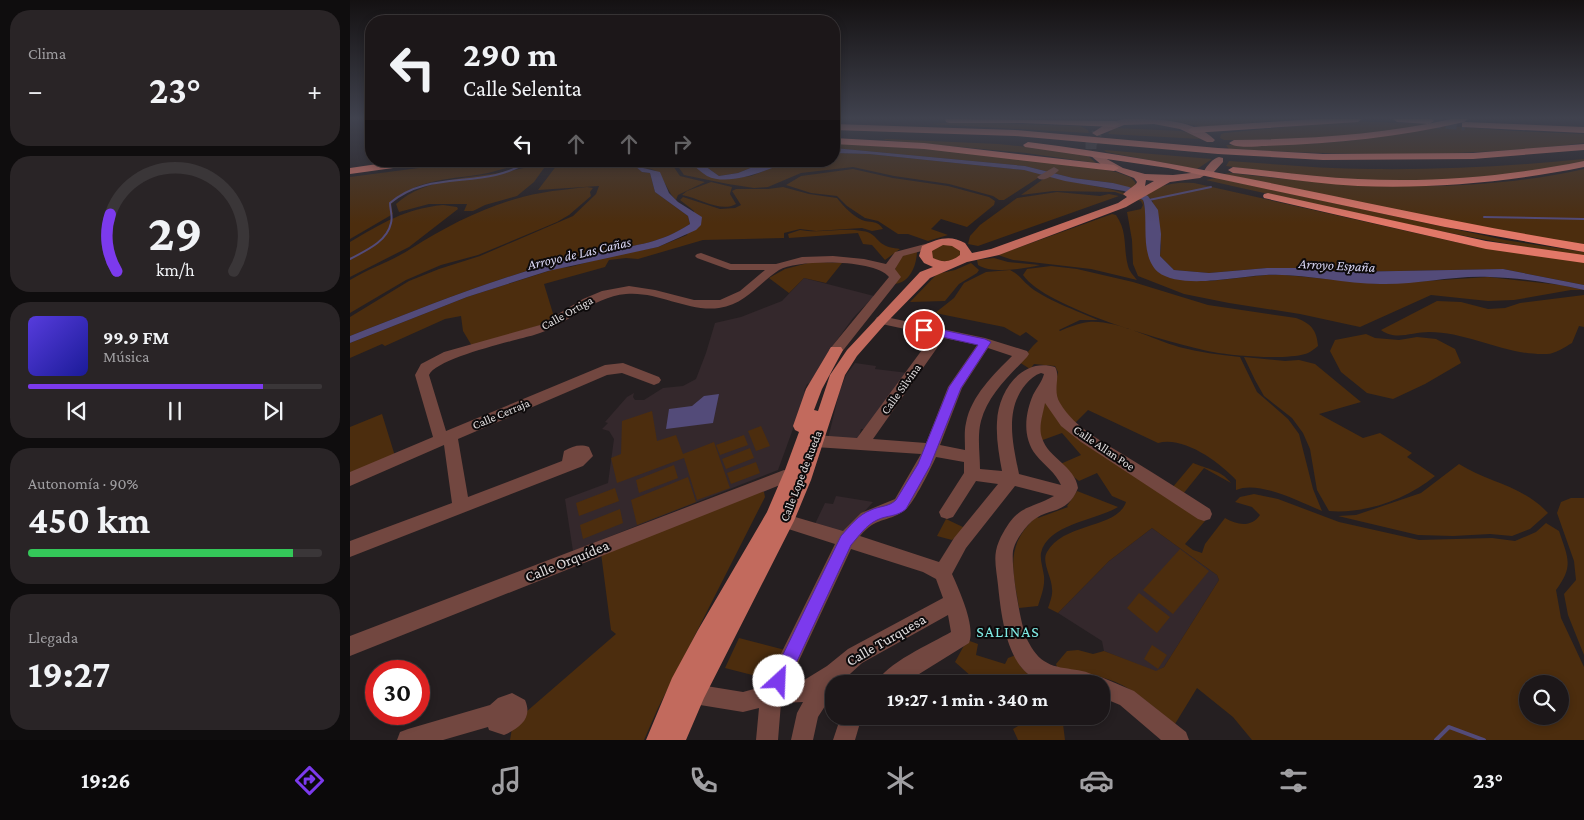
<!DOCTYPE html>
<html lang="es">
<head>
<meta charset="utf-8">
<style>
  body { margin:0; font-family:"Crimson Pro",serif; background:#292426; color:#f1f3f6; height:100vh; display:flex; flex-direction:column; font-size:19px; white-space:nowrap }
  * { box-sizing:border-box; margin:0 }
  p { font-size:16px; color:#a09fa2 }
  .icon { flex:none; width:28px; height:28px; fill:none; stroke:currentColor; stroke-width:2; stroke-linecap:round; stroke-linejoin:round }
  .map { position:relative; flex:1; overflow:hidden }
  .side { display:flex; flex-direction:column; gap:10px; padding:10px; background:#0f0d0e; width:350px }
  .side>* { flex:none }
  .top-card { position:absolute; left:15px; top:15px; width:475px; height:152px; border-radius:20px; box-shadow:0 2px 8px #0003,0 0 0 1px #3a3638; background:#1c1719; color:#f1f3f6; overflow:hidden }
  .tools { position:absolute; left:1169px; top:675px; display:grid; gap:10px }
  .tools a { display:grid; place-items:center; width:50px; height:50px; border-radius:50%; background:#1c1719; box-shadow:0 2px 8px #0003,0 0 0 1px #3a3638; font-size:25px }
  .speed { position:absolute; left:15px; top:660px; display:flex; gap:10px; font-size:25px; font-weight:700; text-align:center }
  .speed>* { display:grid; place-content:center; width:65px; height:65px; border-radius:50%; background:#1c1719; box-shadow:0 2px 8px #0003,0 0 0 1px #3a3638; line-height:1 }
  .speed .limit { border:8px solid #d22; background:#fff; color:#111 }
  .pin { position:absolute; display:grid; place-items:center; width:42px; height:42px; color:#fff; margin:-21px; border:2px solid #fff; border-radius:50%; box-shadow:0 1px 5px #0007 }
  .me { position:absolute; width:55px; margin:-28px; rotate:25deg; stroke-linejoin:round; filter:drop-shadow(0 0 4px #0008) }
  .turn { display:flex; align-items:center; gap:18px; height:105px; padding:0 15px; font-size:22px }
  .turn .icon { width:65px; height:65px; stroke-width:2.5 }
  .turn b { display:block; font-size:35px; line-height:42px }
  .lanes { display:flex; align-items:center; height:48px; padding:0 15px; background:#0003; justify-content:center; gap:25px; direction:ltr }
  .lanes .off { opacity:.35 }
  .big { font-size:38px; font-weight:700; line-height:1.1 }
  .side .card { flex:1; display:flex; flex-direction:column; justify-content:center; gap:8px; min-width:0; padding:0 18px; border-radius:20px; background:#292426 }
  .side .dial { align-items:center; gap:0 }
  .dial svg { height:130px; overflow:visible; fill:none; stroke:#3a3638; stroke-width:7; stroke-linecap:round; text-anchor:middle }
  .dial text { fill:#f1f3f6; stroke:none }
  .song { display:flex; align-items:center; gap:15px }
  .cover { width:60px; height:60px; border-radius:8px; background:linear-gradient(135deg,hsl(250 70% 55%),hsl(240 70% 35%)) }
  .played { height:5px; border-radius:2px; background:linear-gradient(90deg,#7c3aed 80%,#3a3638 80%) }
  .keys { display:flex; justify-content:space-around; direction:ltr }
  .heat { display:flex; justify-content:space-between; align-items:center; font-size:28px; direction:ltr }
  .charge { height:8px; border-radius:4px; background:linear-gradient(90deg,#34c759 90%,#3a3638 0) }
  .trip { position:absolute; left:475px; top:675px; width:285px; height:50px; border-radius:20px; background:#1c1719; box-shadow:0 2px 8px #0003,0 0 0 1px #3a3638; font-weight:700; line-height:50px; text-align:center }
  .dock { display:flex; height:80px; justify-content:space-around; align-items:center; background:#0b090a; color:#a09fa2 }
  .dock .icon { width:35px; height:35px }
  .dock .on { color:#7c3aed }
  .dock b { font-size:22px; color:#f1f3f6 }
  main { display:flex; flex:1; min-height:0 }
  .map>svg:first-child { display:block }
  .built { fill:#34282c }
  .green { fill:#4c2d0e; fill-rule:evenodd }
  .water { fill:#534b79 }
  .lines { fill:none; stroke-linecap:round; stroke-linejoin:round }
  .stream-far1 { stroke:#534b79; stroke-width:2 }
  .stream { stroke:#534b79; stroke-width:4 }
  .major-tunnel { stroke:#413c3d; stroke-width:11; stroke-dasharray:11 5; stroke-linecap:butt }
  .highway-tunnel { stroke:#413c3d; stroke-width:11; stroke-dasharray:11 5; stroke-linecap:butt }
  .minor { fill:#724740; fill-rule:evenodd }
  .major { fill:#c26a5d; fill-rule:evenodd }
  .highway { fill:#e27868; fill-rule:evenodd }
  .route { fill:#7c3aed; stroke:#51269a }
  .labels { text-anchor:middle; dominant-baseline:central; stroke-width:4; stroke-linejoin:round; paint-order:stroke }
  .street-label { font-size:12px; fill:#e1ddde; stroke:#0d0a0b }
  .water-label { font-size:14px; font-style:italic; fill:#dad7f5; stroke:#0d0a0b }
  .near-street-label { font-size:15px; fill:#e1ddde; stroke:#0d0a0b }
  .near-neighbourhood-label { font-size:16px; letter-spacing:1px; fill:#7feae4; stroke:#0d0a0b }
</style>
</head>
<body>
<main>
<section class="side">
<div class="card"><p>Clima</p>
<div class="heat"><a>−</a><b class="big">23°</b><a>+</a></div>
</div>
<div class="card dial"><svg viewBox="0 0 100 80">
<path d="M14 69A42 42 0 1 1 86 69"/>
<path d="M14 69A42 42 0 0 1 10 34" stroke="#7c3aed"/>
<text x="50" y="56" font-size="32" font-weight="700">29</text>
<text x="50" y="72" font-size="11">km/h</text>
</svg></div>
<div class="card">
<div class="song"><i class="cover"></i><div><b>99.9 FM</b><p>Música</p></div></div>
<div class="played"></div>
<div class="keys"><svg class="icon" aria-label="previous" viewBox="0 0 24 24"><path d="M18 5L8 12l10 7zM5 5v14"/></svg><svg class="icon" aria-label="pause" viewBox="0 0 24 24"><path d="M8 5v14M16 5v14"/></svg><svg class="icon" aria-label="next" viewBox="0 0 24 24"><path d="M6 5l10 7-10 7zM19 5v14"/></svg></div>
</div>
<div class="card"><p>Autonomía · 90%</p><b class="big">450 km</b><div class="charge"></div></div>
<div class="card"><p>Llegada</p><b class="big">19:27</b></div>
</section>
<div class="map">
<svg width="1234" height="740" viewBox="0 0 1234 740">
  <rect width="100%" height="100%" fill="#251f21"/>
  <!-- built -->
  <path class="built" d="M454,278L524,296L503,318L479,351L460,383L457,384L454,391L456,392L455,396L428,470L223,551L215,499L258,483L264,439L259,431L252,429L258,423L255,422L277,397L284,393L283,397L285,400H294L313,388L333,386L346,379L356,353L365,323L391,317L432,301Z
    M505,363L526,366L525,369L558,373L516,429H511L508,441L478,439L489,393L496,375Z
    M486,496L523,502L494,534L465,524L475,503L483,504Z
    M802,528L867,575L869,580L814,667L806,672L754,651L752,641L708,613L759,561Z"/>
  <!-- green -->
  <path class="green" d="M816,119H940L852,127Z
    M996,121L1083,124C1015,137 943,140 874,140L870,138L871,134L875,133Z
    M618,122L730,126L738,130L739,133L580,124Z
    M1099,126L1164,131L1234,134V143C1116,158 997,155 879,149L876,145L959,144L998,141Z
    M767,128L831,131L840,133L851,139L758,134L761,130Z
    M536,139L648,144L689,148L736,154L746,163L676,153L533,140Z
    M484,143L604,151L717,163L766,172L780,177L785,182L786,185L803,191C816,183 829,182 844,183L1123,246L1234,262V285L1153,269L995,272L948,268H917L859,273L824,270L810,256L811,245L802,199L763,183L723,178L675,166L484,148Z
    M754,150L862,159L847,169L756,152Z
    M484,153L519,154L674,170L694,174L654,200H649L643,196L599,184L544,176L503,167L451,173L418,187L404,188L378,184L334,175L325,162L321,163L330,176L355,182L328,195L326,200C317,192 313,172 301,169C299,168 296,169 293,168V165L299,161H339L357,175L377,179L401,176L440,161H484Z
    M1234,159V162C1178,173 1120,181 1063,182C1001,184 938,174 876,166L879,161C926,164 973,169 1020,169C1092,170 1163,166 1234,159Z
    M122,161H190C173,162 156,169 138,173C104,180 66,177 41,204L43,214L0,239V177Z
    M210,161H291L286,167L292,172L300,173L305,192L338,216L340,224C312,243 287,245 254,251C231,256 206,262 183,269C121,288 61,312 0,336V317L59,281L89,269L130,256L223,216L246,194L249,186L188,190Z
    M348,161H418L388,173L369,176Z
    M174,168H194L184,182L167,196L135,205L123,211H114L117,204H79L49,212L46,204C80,174 132,179 174,168Z
    M503,169L543,178L598,186L639,197L645,201L644,205L617,227L591,219L581,229L598,235L578,241L558,234H548L528,221L515,218L497,206L487,196L461,193L436,185L451,176Z
    M1234,169V244L1183,238L873,174L881,173C998,187 1118,195 1234,169Z
    M699,175C730,186 763,186 793,200L797,218L796,240L809,272L860,281L916,275H935L1030,284L1138,277L1211,285L1234,290H1221L1164,300L1138,301L1081,295L1010,327L950,314L879,303L834,294L788,276L783,264L782,240L777,212L791,209L793,205L791,201L765,192L703,191L671,195Z
    M866,178L1155,240L1234,252V256C1106,238 982,208 856,180Z
    M361,182L382,187L380,194L386,204C371,213 349,198 332,195L337,191Z
    M237,187L243,188L240,192L241,196L219,215L207,222L128,255L91,265L56,280L0,313V280C20,268 42,261 62,248C100,224 145,201 191,193C206,190 222,189 237,187Z
    M433,187L459,194L487,198C493,206 503,216 512,220C520,223 528,220 533,229L522,231L512,228L466,231L450,229L434,233V238L353,240L288,259L276,258L259,260L255,267L194,284L205,320L194,324L122,346L113,331L111,316L95,319L35,346L32,344L0,358V343L117,297L208,268L220,267L257,257L308,247L337,235L344,211L330,200L333,197L370,209L385,208L391,205L382,191L386,189H418Z
    M707,192L750,196L759,194L769,196L628,246L618,244L620,236L630,225L667,198Z
    M93,205L107,207L108,209L59,247L0,277V242C33,223 54,209 93,205Z
    M762,214L766,215C778,232 773,248 778,266C779,271 784,276 787,280L741,269L663,260L648,255Z
    M450,230C471,234 492,227 512,231C523,232 524,237 531,243C536,247 543,248 550,249L535,260L522,245L513,244L508,233L439,238L438,234Z
    M593,244L608,247L612,254C604,263 593,262 583,259L580,250Z
    M567,250C567,264 561,282 545,284C544,262 546,257 567,250Z
    M644,258L658,262L690,265C674,269 641,274 628,265L627,260Z
    M462,262L492,263L476,283L454,278L439,293L419,278L435,269Z
    M621,263L629,270L627,273L609,284L595,301L560,302L587,274L605,270Z
    M701,266L727,269L783,282L858,305L946,318C961,323 967,331 968,346C964,349 960,353 955,354C935,360 884,356 863,352C823,344 695,308 673,275L677,269Z
    M660,270C671,276 670,278 678,285C691,298 730,312 748,320H730L709,330L710,331C719,327 729,323 739,322C767,320 801,339 829,347C849,352 870,355 890,357L907,392L938,419L949,434L963,489L972,511C950,502 909,480 886,490V480C869,462 834,436 808,443L738,410L724,424C709,403 701,399 708,372L705,366L684,364L680,369L669,362C676,355 681,347 688,341L676,332L670,336L654,327L585,313L604,298L614,283L636,272Z
    M1234,295V327L1229,326L1222,343C1215,347 1205,354 1197,354C1157,356 1119,332 1079,332C1062,332 1045,341 1031,330L1087,301L1111,302L1138,309L1155,308L1170,303Z
    M1016,334L1025,338L1049,340L1067,337L1086,339L1105,349L1111,363L1075,384L1043,399L1017,393L991,372L980,351L985,340Z
    M894,357L935,361L949,360L965,364L1011,402L969,414L1013,438L1030,433L1062,453L1057,457L1085,476C1057,499 1016,514 979,511L967,490L960,449L953,433L942,418L914,396L905,380Z
    M696,393L700,407L802,487L855,521L835,544L843,550L852,553L855,544L875,518C887,525 901,528 910,515L902,507L885,502L890,497L904,494L928,499L989,522L1069,540L1142,538L1165,541L1186,532L1196,523L1209,531C1218,558 1224,566 1206,590L1211,618L1234,667V740H902L883,717L847,688L825,724C808,711 790,694 772,685C752,675 729,672 708,670L706,664L717,651L728,650L743,654L754,651L806,671L814,667L869,580L867,575L802,528L759,561L708,613L698,608C700,602 703,595 702,589C702,577 691,562 697,552C714,522 767,529 776,502L762,496L747,473L729,481L708,465L731,455L712,433L690,441L689,430ZM1178,684H1210V716H1178Z
    M302,411L307,441L326,435L333,454L364,442L380,488L347,500L334,458L267,483L261,458L271,454L272,421Z
    M32,414L45,456L0,475V427Z
    M411,426L420,446L406,451L398,431Z
    M394,435L398,445L370,455L366,445Z
    M400,448L404,458L376,469L372,459Z
    M406,462L410,473L381,484L377,473Z
    M843,463C857,469 871,470 881,483L854,468L833,494L822,488Z
    M1109,464C1139,483 1172,485 1198,513L1180,529L1162,536L1140,534L1103,536L1068,535L988,516L1006,515L1071,493Z
    M324,465L328,478L289,493L286,480Z
    M338,477L346,502L287,525L281,500Z
    M265,488L269,501L229,516L226,503Z
    M727,491L768,507C747,520 697,524 691,553C690,561 693,568 694,576C695,587 691,596 688,606L669,608C663,570 654,546 687,516L688,518L718,507L717,506Z
    M410,492H414L415,497L308,708L294,740H160L162,728L176,712L266,634L261,630L251,553Z
    M1221,498H1234V655L1218,615L1214,594L1226,580L1224,561L1207,513L1211,502Z
    M270,509L273,523L233,539L230,525Z
    M596,519L615,528L602,540L587,536Z
    M830,549L859,571L823,614L793,590Z
    M789,593L820,617L807,633L777,608Z
    M389,638L435,650L422,680L375,668Z
    M617,640L628,644L626,655L655,664L658,658L666,655L671,667L688,684H630L605,662Z
    M802,645L817,655L808,669L794,659Z
    M684,716H712L715,740H668L663,729Z"/>
  <!-- water -->
  <path class="water" d="M484,148L675,166L723,178L763,183L779,187L798,196L808,210L811,234L810,256L824,270L859,273L917,268H948L995,272L1153,269L1234,285V290C1203,283 1172,278 1140,277C1103,275 1067,285 1030,284C992,284 954,273 916,275C889,276 831,290 808,272C790,256 798,224 794,203L793,200L774,191L715,181L674,170L519,154L484,153Z
    M291,161H299L293,165V168L310,172L319,193L328,202L352,217L351,225L346,230L308,247L198,271L117,297L0,343V336C61,312 121,288 183,269C206,262 230,256 254,251C287,245 311,243 340,224L338,216L305,192L300,173L292,172L286,167Z
    M339,161H348L369,176L388,173L418,161H440C417,170 380,187 357,176C351,172 344,166 339,161Z
    M369,394L363,423L316,429L319,409L342,406L354,396Z"/>
  <g class="lines">
    <!-- stream-far1 -->
    <path class="stream-far1" d="M799,200L861,187
      M1134,217L1234,219
      M0,259C15,251 37,242 41,223C43,216 40,210 40,203C81,168 134,191 179,161"/>
    <!-- stream -->
    <path class="stream" d="M1086,740L1099,727L1134,740"/>
    <!-- major-tunnel -->
    <path class="major-tunnel" d="M741,149V144L747,133"/>
    <!-- highway-tunnel -->
    <path class="highway-tunnel" d="M1080,122L1115,125"/>
    <!-- minor -->
    <path class="minor" d="M704,167L709,170C704,175 696,181 689,179L687,177Z
      M579,243L585,246L583,248L553,256L545,269L551,277L491,353H481L479,350L539,277C526,259 448,259 429,270C408,284 396,304 369,308C337,312 308,291 276,294C241,297 217,326 184,335C163,341 87,358 79,375L96,431L255,365L273,363L309,377L311,380L309,383L304,385L272,373L257,375L108,439L118,497L212,461L214,451C223,446 230,444 239,447L243,456L233,466L0,557V541L102,503L94,445L0,486V472L83,437L65,375L71,364L94,352L190,325L233,299L252,291L279,286L305,290L344,300H370L390,291L415,270H380L347,258L345,256L347,254L351,253L381,264H426L452,257L483,256L514,259L536,264L545,252Z
      M531,316L635,338L677,351L679,354L677,357C659,376 638,395 631,421C627,436 630,454 630,469L652,471C649,455 646,438 647,422C648,391 672,357 705,367C711,376 702,390 710,403C725,429 757,444 782,460C808,476 834,492 860,509L862,514L860,519L854,521L848,519L731,442L711,426L695,403C693,414 688,427 692,438C698,458 725,466 728,488C716,518 696,505 678,525C672,532 665,541 663,551C661,567 670,622 676,637C680,646 686,656 694,661C710,672 733,666 748,678L751,677L784,691L836,732L839,740H811L770,705L751,697V684C730,684 703,688 684,678C656,663 651,613 648,585C647,574 644,561 646,551C647,545 650,538 653,533C669,504 679,510 704,496L665,486L616,548L602,574C609,590 626,626 619,643L553,684H526C534,664 582,643 601,632L598,615L512,663L489,684H484V692L468,717L463,740H441L447,713L453,702L431,703L428,740H406L409,708L393,712L344,704L337,701L334,694L337,687L344,684L393,692L415,686L485,544L429,526L427,521L429,516L435,514L493,531L511,513L545,499L571,454L465,447L460,445L457,441L460,437L465,435L507,438L583,335L527,323L525,320L527,317ZM594,338L627,345L598,387L576,443L523,439ZM638,348L662,356C644,374 621,396 616,423C614,431 615,441 615,450L590,445L612,388ZM691,373L694,374C692,382 687,387 683,395C675,414 672,437 686,455C694,465 706,473 711,485L669,474C663,444 654,410 676,384C680,379 685,375 691,373ZM586,457L614,462V473L589,512L591,517L597,519L603,517L626,481L648,484L604,538L589,562L510,536C527,516 536,523 554,511C563,505 581,468 586,457ZM501,549L573,572L586,579L593,598L498,649L477,666L451,682H439Z
      M434,470L440,471L442,476L440,481L0,656V636Z
      M162,693L175,700C183,718 170,728 154,735L139,730L138,727L93,740H47L50,732L58,729L140,705L148,698Z
      M491,716H512L505,740H483Z"/>
    <!-- major -->
    <path class="major" d="M773,119C802,119 843,118 865,140L863,142H857L830,129L804,124L774,125L747,136L742,133L756,124Z
      M746,153L773,168L795,174L823,175L850,172L855,175L850,178L820,182L776,207L649,255L617,262L580,278L536,323L507,356L495,375L461,480L444,521L354,698L336,740H296L322,678L348,630L417,512L435,470L449,432L445,430L443,426L456,389L481,347H491L493,350L472,389L464,410L468,411L480,375L497,350L570,272L583,267L574,263L569,256L572,246C587,239 600,234 615,243L622,253L641,249L768,203L777,197L773,194L786,184L787,182L784,178L753,166L741,156ZM796,180L804,181L795,186ZM593,245L602,246L610,251V255C601,262 593,263 583,258L582,251Z
      M869,157L873,158V162L863,173H855L854,171C857,166 863,158 869,157Z"/>
    <!-- highway -->
    <path class="highway" d="M595,119L765,121L770,124L765,127L672,123H599L596,122Z
      M964,119H1012L1008,122L843,133L838,130L843,127Z
      M1043,119H1082L1084,121L1079,124L1047,122Z
      M1101,119H1118L1114,122C1049,137 983,144 916,146C906,146 886,149 879,143L884,140C957,139 1030,135 1101,119Z
      M1115,122L1234,127V133L1112,127V123Z
      M484,124L665,130L868,148L973,154L1123,153L1234,144V150L1123,159L973,160L868,154L665,136L484,130Z
      M484,138L574,143L764,165L769,168L764,171L574,149L484,144Z
      M678,142C866,165 1048,214 1234,244V252L1095,227L818,168L675,147L673,145Z
      M48,161H77L72,164L0,174V168Z
      M1234,161V167C1159,182 1084,189 1008,186C966,184 925,177 883,173L878,170L883,167C925,171 966,177 1008,179C1084,183 1159,176 1234,161Z
      M918,193L1136,241L1234,255V263L1136,249L914,198L913,196L914,194Z"/>
  </g>
  <!-- sky -->
  <linearGradient id="sky" x2="0" y2="1"><stop stop-color="#141112"/><stop offset="0.53" stop-color="#40424e"/><stop offset="1" stop-color="#40424e" stop-opacity="0"/></linearGradient>
  <rect width="1234" height="223" fill="url(#sky)"/>
  <!-- route -->
  <path class="route" d="M574,326L635,339L641,342L611,388L580,466L556,509C547,517 537,515 527,520C516,525 509,536 501,545L435,687L429,689L423,687L420,681L491,536C500,526 508,515 521,510C529,506 539,507 546,500L568,464L599,387L628,345L570,332L568,330Z"/>
  <g class="labels">
    <!-- street labels -->
    <g class="street-label">
      <text transform="translate(217 313) rotate(-29)">Calle Ortiga</text>
      <text transform="translate(551 389) rotate(-54)">Calle Silvina</text>
      <text transform="translate(151 414) rotate(-23)">Calle Cerraja</text>
      <text transform="translate(754 448) rotate(34)">Calle Allan Poe</text>
      <text transform="translate(451 476) rotate(-69)">Calle Lope de Rueda</text>
    </g>
    <!-- water labels -->
    <g class="water-label">
      <text transform="translate(229 253) rotate(-13)">Arroyo de Las Cañas</text>
      <text transform="translate(987 265) rotate(3)">Arroyo España</text>
    </g>
    <!-- near-street labels -->
    <g class="near-street-label">
      <text transform="translate(217 561) rotate(-22)">Calle Orquídea</text>
      <text transform="translate(536 640) rotate(-30)">Calle Turquesa</text>
    </g>
    <!-- near-neighbourhood labels -->
    <g class="near-neighbourhood-label">
      <text x="658" y="631">SALINAS</text>
    </g>
  </g>
</svg>
<div class="tools">
<a><svg class="icon" aria-label="search" viewBox="0 0 24 24"><circle cx="10" cy="10" r="6"/><path d="M15 15l6 6"/></svg></a>
</div>
<div class="speed"><div class="limit">30</div></div>
<div class="pin" style="left:574px;top:330px;background:#d93025"><svg class="icon" aria-label="arrive" viewBox="0 0 24 24"><path d="M6 21V4h12l-3 4 3 4H6"/></svg></div>
<svg class="me" style="left:429px;top:681px" viewBox="-20 -20 40 40"><circle r="19" fill="#fff"/><path d="M0-13L10 11 0 6-10 11z" fill="#7c3aed"/></svg>
<div class="trip">19:27 · 1 min · 340 m</div>
<div class="top-card">
<div class="turn"><svg class="icon" aria-label="left" viewBox="0 0 24 24"><path d="M17 20v-9H6M10 6l-5 5 5 5"/></svg><div><b>290 m</b>Calle Selenita</div></div>
<div class="lanes"><svg class="icon" aria-label="left" viewBox="0 0 24 24"><path d="M17 20v-9H6M10 6l-5 5 5 5"/></svg><svg class="icon off" aria-label="ahead" viewBox="0 0 24 24"><path d="M12 20V5M6 11l6-6 6 6"/></svg><svg class="icon off" aria-label="ahead" viewBox="0 0 24 24"><path d="M12 20V5M6 11l6-6 6 6"/></svg><svg class="icon off" aria-label="right" viewBox="0 0 24 24"><path d="M7 20v-9h11M14 6l5 5-5 5"/></svg></div>
</div>
</div>
</main>
<nav class="dock">
<b>19:26</b>
<svg class="icon on" aria-label="directions" viewBox="0 0 24 24"><path d="M12 3l9 9-9 9-9-9zM9 14v-3h6M13 9l2 2-2 2"/></svg>
<svg class="icon" aria-label="music" viewBox="0 0 24 24"><path d="M9 18V5l10-2v13"/><circle cx="6" cy="18" r="3"/><circle cx="16" cy="16" r="3"/></svg>
<svg class="icon" aria-label="phone" viewBox="0 0 24 24"><path d="M5 4h4l2 5-3 2q2 4 5 5l2-3 5 2v4C11 20 4 13 5 4z"/></svg>
<svg class="icon" aria-label="climate" viewBox="0 0 24 24"><path d="M12 3v18M4 7l16 10M4 17L20 7"/></svg>
<svg class="icon" aria-label="car" viewBox="0 0 24 24"><path d="M5 17H2v-5l4-1 3-4h7l3 4 3 1v5h-3M9 17h6M6 11h13"/><circle cx="7" cy="17" r="2"/><circle cx="17" cy="17" r="2"/></svg>
<svg class="icon" aria-label="filters" viewBox="0 0 24 24"><path d="M4 7h16M4 17h16"/><circle cx="9" cy="7" r="2"/><circle cx="15" cy="17" r="2"/></svg>
<b>23°</b>
</nav>
</body>
</html>
